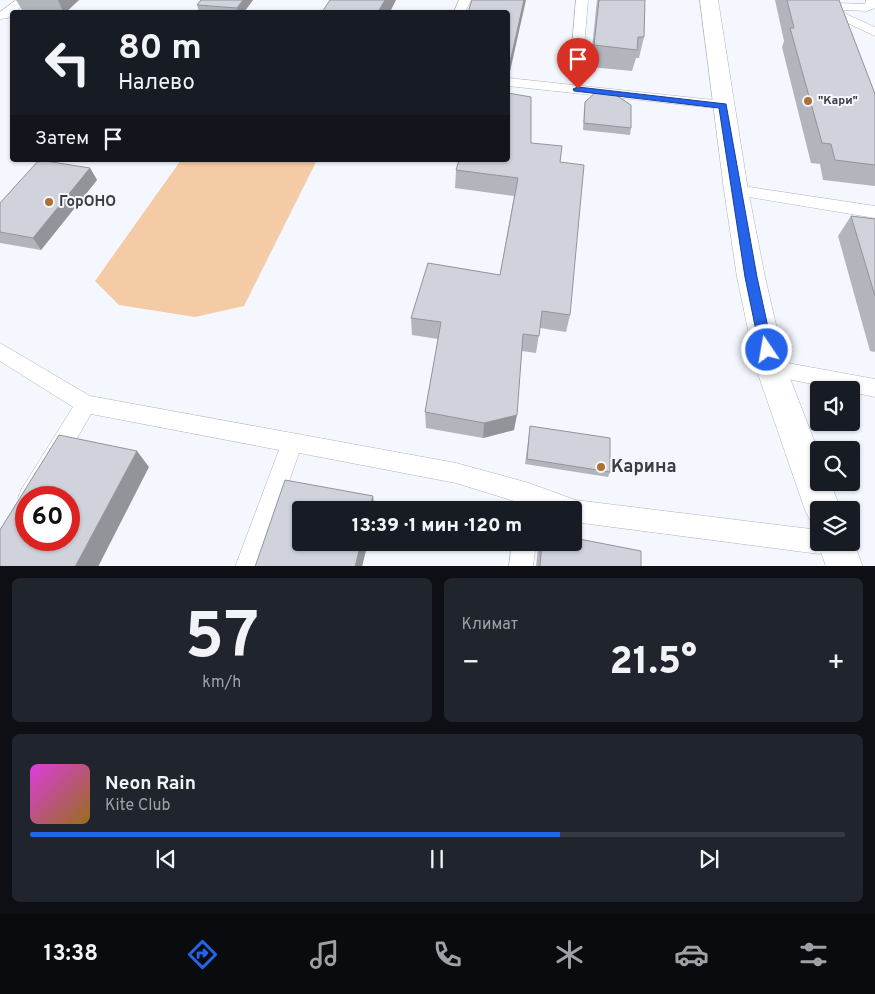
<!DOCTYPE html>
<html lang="ru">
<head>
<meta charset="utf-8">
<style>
  body { margin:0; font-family:Overpass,sans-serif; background:#20242c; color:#f1f3f6; height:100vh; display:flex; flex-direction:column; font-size:19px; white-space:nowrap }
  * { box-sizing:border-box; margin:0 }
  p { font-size:16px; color:#9ea1a6 }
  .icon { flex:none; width:28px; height:28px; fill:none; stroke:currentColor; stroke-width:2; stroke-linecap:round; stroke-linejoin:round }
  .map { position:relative; height:566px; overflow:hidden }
  .details { display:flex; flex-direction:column; gap:12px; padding:12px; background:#0d0f14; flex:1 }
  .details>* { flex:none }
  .hud { position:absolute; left:10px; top:10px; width:500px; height:152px; border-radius:5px; box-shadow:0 1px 4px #0004; background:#171b24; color:#f1f3f6; overflow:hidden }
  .buttons { position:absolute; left:810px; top:381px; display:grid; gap:10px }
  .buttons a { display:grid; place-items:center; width:50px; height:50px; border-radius:5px; background:#171b24; box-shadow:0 1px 4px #0004; font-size:25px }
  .speed { position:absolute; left:15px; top:486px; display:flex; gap:10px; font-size:25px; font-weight:700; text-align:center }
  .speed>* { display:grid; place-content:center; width:65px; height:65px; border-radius:50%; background:#171b24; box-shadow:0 1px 4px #0004; line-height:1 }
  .speed .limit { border:8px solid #d22; background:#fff; color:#111 }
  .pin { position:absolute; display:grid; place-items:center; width:42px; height:42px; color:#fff; margin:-51px -21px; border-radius:50% 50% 50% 0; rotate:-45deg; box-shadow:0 0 5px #0007 }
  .pin .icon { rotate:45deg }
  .me { position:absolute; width:55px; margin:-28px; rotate:348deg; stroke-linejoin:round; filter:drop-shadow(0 0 4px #0008) }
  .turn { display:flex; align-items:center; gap:18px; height:105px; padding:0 25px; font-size:22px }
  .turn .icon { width:65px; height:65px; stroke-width:2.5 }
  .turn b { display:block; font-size:35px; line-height:42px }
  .then { display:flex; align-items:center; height:48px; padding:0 25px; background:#0003; gap:10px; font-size:19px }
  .big { font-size:38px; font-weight:800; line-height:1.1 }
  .details .widget { flex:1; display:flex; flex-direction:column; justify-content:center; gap:8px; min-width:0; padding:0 18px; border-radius:8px; background:#20242c }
  .details .dial { align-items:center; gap:0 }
  .dial b { font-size:65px; line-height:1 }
  .song { display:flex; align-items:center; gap:15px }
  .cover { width:60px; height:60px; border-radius:8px; background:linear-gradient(135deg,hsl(300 70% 55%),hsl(40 70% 35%)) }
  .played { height:5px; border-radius:2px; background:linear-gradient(90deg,#2563eb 65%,#363941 65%) }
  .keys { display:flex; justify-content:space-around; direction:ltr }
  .heat { display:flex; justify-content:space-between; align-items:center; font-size:28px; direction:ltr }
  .details .tiles { flex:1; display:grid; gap:12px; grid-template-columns:1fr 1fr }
  .widget:last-child { grid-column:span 2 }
  .trip { position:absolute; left:292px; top:501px; width:290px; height:50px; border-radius:5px; background:#171b24; box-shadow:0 1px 4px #0004; font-weight:800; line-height:50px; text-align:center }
  .tab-bar { display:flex; height:80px; justify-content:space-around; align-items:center; background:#090b0e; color:#9ea1a6 }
  .tab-bar .icon { width:35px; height:35px }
  .tab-bar .active { color:#2563eb }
  .tab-bar b { font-size:22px; color:#f1f3f6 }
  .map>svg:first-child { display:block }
  .green { fill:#f4cba4 }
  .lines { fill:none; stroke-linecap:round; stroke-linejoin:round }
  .lane-casing { stroke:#b1b3bb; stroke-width:1 }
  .primary-casing { stroke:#b1b3bb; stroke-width:1 }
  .lane { fill:#fff; fill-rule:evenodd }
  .primary { fill:#fff; fill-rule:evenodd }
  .wall { fill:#b3b5bc }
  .shaded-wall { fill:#929499 }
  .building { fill:#d0d3db; stroke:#929499; fill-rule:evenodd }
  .route { fill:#2563eb; stroke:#184099 }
  .poi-dot { fill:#ac7231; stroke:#f5f7fe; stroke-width:2 }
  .labels { text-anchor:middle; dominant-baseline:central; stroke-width:4; stroke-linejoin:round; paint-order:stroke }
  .far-poi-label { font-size:12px; font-weight:bold; fill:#3c3d40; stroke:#f5f7fe; text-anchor:start }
  .poi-label { font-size:15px; font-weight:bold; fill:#3c3d40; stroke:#f5f7fe; text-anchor:start }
  .near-poi-label { font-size:18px; font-weight:bold; fill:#3c3d40; stroke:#f5f7fe; text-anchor:start }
</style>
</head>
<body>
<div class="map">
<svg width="875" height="567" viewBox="0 0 875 567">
  <rect width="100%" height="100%" fill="#f5f7fe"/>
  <!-- green -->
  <path class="green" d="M181,160H317L244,306L195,317L119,305L95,281Z"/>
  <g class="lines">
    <!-- lane casing -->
    <g class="lane-casing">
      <path id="lane" d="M16,0H29L8,18L0,19V12Z
        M459,0H471L465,12H454Z
        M576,0H588L582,71L576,75L570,71Z
        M866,0H875V8L867,11L844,10L846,14L875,27V36L837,18L830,6L836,3L865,4Z
        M508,78L723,101L730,105L723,109L508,86Z
        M736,185L875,206V218L731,194L728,190L731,186Z
        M0,343L90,396L456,463L529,483L575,500L819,530V542H830L827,550L819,554L574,522V510H543L456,483L299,453L259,567H235L279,450L91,414L42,498H26V508L21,506L18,498L21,490L73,407L0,361Z
        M771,360L875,379V397L764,374L761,368L764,362Z
        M512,542H536L533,567H509Z"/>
    </g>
    <!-- primary casing -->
    <g class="primary-casing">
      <path id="primary" d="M700,0H718L748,190L765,277L786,368L819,453V482H830L841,510H819V526L811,522L805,510L756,368L737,277L724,190Z
        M851,535L863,567H826L818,542L819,540V542H851Z"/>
    </g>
    <!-- lane -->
    <use href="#lane" class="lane"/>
    <!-- primary -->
    <use href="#primary" class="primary"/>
  </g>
  <!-- wall -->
  <path class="wall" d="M16,0H79L66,12H45L22,10Z
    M201,0H253L244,12H199L197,5Z
    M597,0H645L644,37L639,58H636L632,71L590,67Z
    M775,0H839L875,94V186L823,180L820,164L811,163L782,47L784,41Z
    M585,102L631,128L630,135L583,130L584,109Z
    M531,143L560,162L570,315L566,332L540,328L536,353L522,351L514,430L483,438L426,428L425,412L438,339L412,335L411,318L500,275L514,196L455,188L456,170Z
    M90,168L97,180L41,250L0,243V203Z
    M851,216L875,219V352L870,351L838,236Z
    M530,426L610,472L608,477L525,464Z
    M540,542H574L641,567H536L538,548Z"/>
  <!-- shaded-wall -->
  <path class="shaded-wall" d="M58,0H79L66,12H63Z
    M243,0H253L244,12H238L237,8Z
    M385,0H396L390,12H378Z
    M524,0H526L509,76L508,78V60Z
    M90,168L97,180L41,250L33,238Z
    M517,415L514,430L483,438L484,423Z
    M137,451L149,467L98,567H75Z
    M373,496L375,510H369Z
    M361,542H368L362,567H355Z"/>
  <!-- building -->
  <path class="building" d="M201,0H243L237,8L197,5Z
    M330,0H385L378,12H322Z
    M472,0H524L511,58L508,60V73V12H468Z
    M599,0H645L644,37H638L637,50L594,45Z
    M787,0H839L875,94V165L835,160L831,144L822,143L790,28H794Z
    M597,91L611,92L631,105V128L584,123L585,102Z
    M508,93L531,97V143L562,146L560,162L584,165L570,315L542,311L539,336L523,334L517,415L484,423L425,412L441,322L411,318L428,263L500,275L518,178L456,170L459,160H508Z
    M39,160L90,168L33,238L0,232V203Z
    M851,216L875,219V296Z
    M530,426L610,438V472L527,459Z
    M59,435L137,451L75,567H0V530ZM26,498H69V540H26Z
    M285,480L373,496L369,510H301V542H361L355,567H255Z
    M574,538L641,551V567H540L542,542H574Z"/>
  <!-- route -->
  <path class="route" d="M578,87L726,104L757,277L773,350L771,353L767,355L760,350L745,277L719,108L574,91L573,89Z"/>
  <!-- markers -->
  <g class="poi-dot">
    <circle cx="808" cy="101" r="5"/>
    <circle cx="49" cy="202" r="5"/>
    <circle cx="601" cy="467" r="5"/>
  </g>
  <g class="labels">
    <!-- far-poi labels -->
    <g class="far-poi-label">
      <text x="818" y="101">"Кари"</text>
    </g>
    <!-- poi labels -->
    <g class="poi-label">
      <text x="59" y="202">ГорОНО</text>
    </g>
    <!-- near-poi labels -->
    <g class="near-poi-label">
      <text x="611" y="467">Карина</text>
    </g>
  </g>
</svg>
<div class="buttons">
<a><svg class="icon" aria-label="sound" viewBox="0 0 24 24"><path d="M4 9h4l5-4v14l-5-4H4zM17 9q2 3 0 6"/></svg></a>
<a><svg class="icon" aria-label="search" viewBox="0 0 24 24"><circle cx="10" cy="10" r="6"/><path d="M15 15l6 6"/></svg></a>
<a><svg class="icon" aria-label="layers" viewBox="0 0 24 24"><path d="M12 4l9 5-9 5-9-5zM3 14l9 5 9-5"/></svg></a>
</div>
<div class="speed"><div class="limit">60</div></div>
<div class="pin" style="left:578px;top:89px;background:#d93025"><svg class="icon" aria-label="arrive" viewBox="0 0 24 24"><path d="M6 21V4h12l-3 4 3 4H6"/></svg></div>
<svg class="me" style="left:767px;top:350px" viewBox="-20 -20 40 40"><circle r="17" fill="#2563eb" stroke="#fff" stroke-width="3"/><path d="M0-11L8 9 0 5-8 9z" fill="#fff"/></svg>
<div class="trip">13:39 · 1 мин · 120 m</div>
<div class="hud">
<div class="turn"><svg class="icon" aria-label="left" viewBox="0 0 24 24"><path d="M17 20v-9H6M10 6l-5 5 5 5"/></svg><div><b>80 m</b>Налево</div></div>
<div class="then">Затем<svg class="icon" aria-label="arrive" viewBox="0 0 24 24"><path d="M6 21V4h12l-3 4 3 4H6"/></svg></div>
</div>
</div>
<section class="details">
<div class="tiles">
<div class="widget dial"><b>57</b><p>km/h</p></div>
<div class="widget"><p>Климат</p>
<div class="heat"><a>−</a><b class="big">21.5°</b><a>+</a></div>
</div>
<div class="widget">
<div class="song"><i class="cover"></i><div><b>Neon Rain</b><p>Kite Club</p></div></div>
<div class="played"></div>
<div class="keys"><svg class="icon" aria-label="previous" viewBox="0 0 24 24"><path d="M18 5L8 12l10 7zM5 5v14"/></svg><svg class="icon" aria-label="pause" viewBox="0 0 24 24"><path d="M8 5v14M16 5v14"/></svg><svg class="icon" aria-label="next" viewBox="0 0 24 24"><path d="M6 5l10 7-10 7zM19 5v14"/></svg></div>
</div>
</div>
</section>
<nav class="tab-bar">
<b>13:38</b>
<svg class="icon active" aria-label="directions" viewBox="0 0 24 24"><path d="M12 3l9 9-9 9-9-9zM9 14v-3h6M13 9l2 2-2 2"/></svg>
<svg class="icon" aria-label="music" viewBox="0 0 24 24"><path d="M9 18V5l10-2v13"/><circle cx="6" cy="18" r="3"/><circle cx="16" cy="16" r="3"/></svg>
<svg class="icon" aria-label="phone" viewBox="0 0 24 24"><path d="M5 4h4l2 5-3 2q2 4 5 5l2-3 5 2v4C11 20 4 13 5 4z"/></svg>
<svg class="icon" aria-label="climate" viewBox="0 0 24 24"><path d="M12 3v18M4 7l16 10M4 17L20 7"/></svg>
<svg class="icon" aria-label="car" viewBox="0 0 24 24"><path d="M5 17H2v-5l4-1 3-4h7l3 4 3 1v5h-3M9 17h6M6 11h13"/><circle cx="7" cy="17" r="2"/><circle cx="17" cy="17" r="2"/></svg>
<svg class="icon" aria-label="filters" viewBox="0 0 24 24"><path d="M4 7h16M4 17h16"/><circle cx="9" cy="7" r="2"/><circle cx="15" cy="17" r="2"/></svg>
</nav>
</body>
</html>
